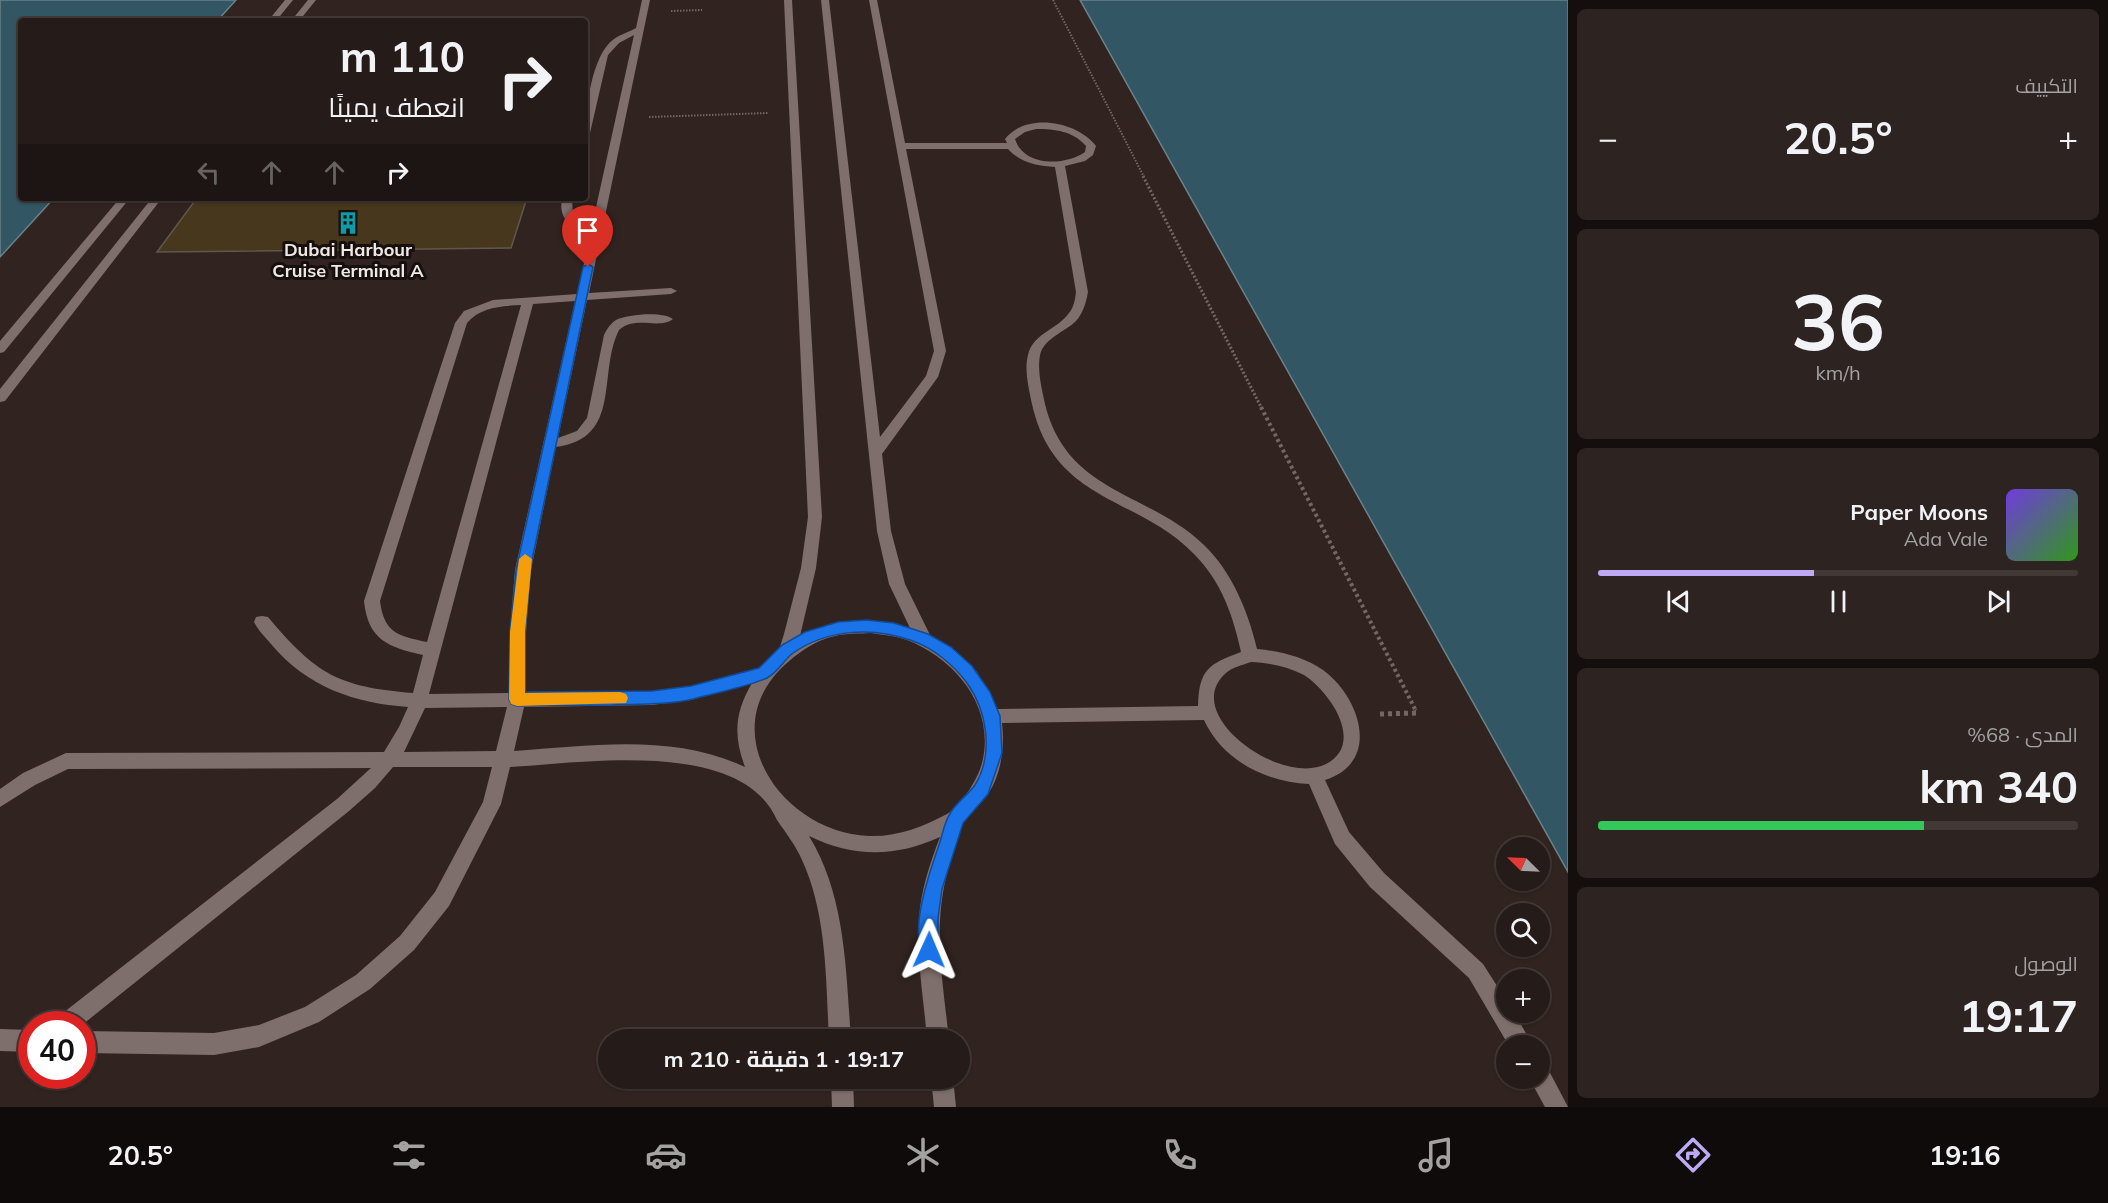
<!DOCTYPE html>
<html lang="ar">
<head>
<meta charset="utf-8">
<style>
  body { margin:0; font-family:Mulish,Cairo,sans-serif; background:#2d2421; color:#f1f3f6; direction:rtl; height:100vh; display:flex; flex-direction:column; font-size:22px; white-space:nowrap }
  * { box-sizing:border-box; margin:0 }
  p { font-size:20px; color:#a3a1a2 }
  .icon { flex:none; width:33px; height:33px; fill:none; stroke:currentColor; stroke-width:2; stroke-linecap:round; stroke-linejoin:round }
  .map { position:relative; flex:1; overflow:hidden; direction:ltr }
  .details { display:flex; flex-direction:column; gap:9px; padding:9px; background:#140f0d; width:540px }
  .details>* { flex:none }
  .top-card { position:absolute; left:18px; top:18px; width:570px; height:183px; border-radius:6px; box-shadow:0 2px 4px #0004,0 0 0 2px #423937; direction:rtl; background:#251b18; color:#f1f3f6; overflow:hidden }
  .needle { width:39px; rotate:294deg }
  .fabs { position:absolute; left:1496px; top:837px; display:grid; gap:12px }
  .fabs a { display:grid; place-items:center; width:54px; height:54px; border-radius:50%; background:#251b18; box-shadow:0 2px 4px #0004,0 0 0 2px #423937; font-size:30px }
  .speed { position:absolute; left:18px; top:1011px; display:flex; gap:12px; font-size:30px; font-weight:700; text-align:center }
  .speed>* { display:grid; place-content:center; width:78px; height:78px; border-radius:50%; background:#251b18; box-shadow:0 2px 4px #0004,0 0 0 2px #423937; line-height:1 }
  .speed .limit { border:9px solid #d22; background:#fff; color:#111 }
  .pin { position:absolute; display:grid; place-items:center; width:51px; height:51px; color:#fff; margin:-62px -26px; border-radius:50% 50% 50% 0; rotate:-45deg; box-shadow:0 0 6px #0007 }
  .pin .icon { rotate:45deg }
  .me { position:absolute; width:66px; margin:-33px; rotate:1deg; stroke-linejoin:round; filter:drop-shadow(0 0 4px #0008) }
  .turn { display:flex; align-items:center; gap:21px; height:126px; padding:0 24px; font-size:27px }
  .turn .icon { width:78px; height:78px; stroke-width:2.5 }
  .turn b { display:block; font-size:42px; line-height:51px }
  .lanes { display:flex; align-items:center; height:57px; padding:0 24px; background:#0003; justify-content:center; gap:30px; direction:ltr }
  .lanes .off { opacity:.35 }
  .big { font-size:45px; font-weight:700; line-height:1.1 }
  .details .tile { flex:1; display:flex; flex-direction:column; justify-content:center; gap:9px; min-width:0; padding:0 21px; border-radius:9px; background:#2d2421 }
  .details .dial { align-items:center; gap:0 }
  .dial b { font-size:78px; line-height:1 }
  .song { display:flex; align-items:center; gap:18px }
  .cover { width:72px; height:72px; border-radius:9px; background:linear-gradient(135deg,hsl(260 70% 55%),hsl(110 70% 35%)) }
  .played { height:6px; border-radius:3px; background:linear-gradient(90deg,#bea9f4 45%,#423937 45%) }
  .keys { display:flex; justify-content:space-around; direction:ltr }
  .heat { display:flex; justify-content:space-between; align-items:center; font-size:33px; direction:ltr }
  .charge { height:9px; border-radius:4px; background:linear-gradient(90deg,#34c759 68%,#423937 0) }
  .trip { position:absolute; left:598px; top:1029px; width:372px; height:60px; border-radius:30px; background:#251b18; box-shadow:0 2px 4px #0004,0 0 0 2px #423937; font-weight:700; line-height:60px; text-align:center; direction:rtl }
  .tabs { display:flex; height:96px; justify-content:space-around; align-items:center; background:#0f0b0a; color:#a3a1a2 }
  .tabs .icon { width:42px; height:42px }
  .tabs .selected { color:#bea9f4 }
  .tabs b { font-size:27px; color:#f1f3f6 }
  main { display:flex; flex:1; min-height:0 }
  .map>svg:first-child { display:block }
  .water { fill:#325663; stroke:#6b828a; stroke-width:1.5 }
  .building { fill:#47371d; stroke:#60584c; stroke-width:1.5 }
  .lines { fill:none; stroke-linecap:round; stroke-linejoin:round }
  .path-far3 { stroke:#736763; stroke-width:2; stroke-dasharray:1.5 1.5; stroke-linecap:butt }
  .path-far2 { stroke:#736763; stroke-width:3; stroke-dasharray:2 2; stroke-linecap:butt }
  .path-far1 { stroke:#736763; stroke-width:4; stroke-dasharray:3 3; stroke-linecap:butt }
  .path { stroke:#736763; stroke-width:5; stroke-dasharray:4 4; stroke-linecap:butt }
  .minor { fill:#7f6f6c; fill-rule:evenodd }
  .route { fill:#1a73e8; stroke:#114b97; stroke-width:1.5 }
  .slow { fill:#f59e0b }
  .labels { text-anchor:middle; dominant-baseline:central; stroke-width:6; stroke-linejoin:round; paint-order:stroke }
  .far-poi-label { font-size:18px; font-weight:bold; fill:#f1e8e5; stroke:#150f0d }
</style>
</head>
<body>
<main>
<section class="details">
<div class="tile"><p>التكييف</p>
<div class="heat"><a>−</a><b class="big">20.5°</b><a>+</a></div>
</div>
<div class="tile dial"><b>36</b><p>km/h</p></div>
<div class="tile">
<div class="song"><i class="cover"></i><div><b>Paper Moons</b><p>Ada Vale</p></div></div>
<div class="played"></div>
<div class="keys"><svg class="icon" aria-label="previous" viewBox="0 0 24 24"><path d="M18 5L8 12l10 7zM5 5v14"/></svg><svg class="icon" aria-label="pause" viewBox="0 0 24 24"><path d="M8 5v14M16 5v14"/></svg><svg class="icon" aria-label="next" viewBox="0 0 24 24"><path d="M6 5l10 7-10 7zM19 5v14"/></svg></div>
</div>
<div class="tile"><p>المدى · 68%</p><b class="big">340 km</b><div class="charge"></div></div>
<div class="tile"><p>الوصول</p><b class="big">19:17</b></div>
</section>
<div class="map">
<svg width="1568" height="1107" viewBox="0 0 1568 1107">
  <rect width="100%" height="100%" fill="#312420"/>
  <!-- water -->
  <path class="water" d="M0,0H236L217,21H21V198H54L0,257Z
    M1080,0H1568V872Z"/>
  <!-- building -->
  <path class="building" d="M197,198H527L511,248L157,252Z"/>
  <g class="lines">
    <!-- path-far3 -->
    <path class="path-far3" d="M1053,0L1144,177
      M671,11L702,10
      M649,117L768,113"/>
    <!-- path-far2 -->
    <path class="path-far2" d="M1143,176L1262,409"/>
    <!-- path-far1 -->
    <path class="path-far1" d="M1261,407L1416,711"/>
    <!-- path -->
    <path class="path" d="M1380,714L1417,713L1415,710"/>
    <!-- minor -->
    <path class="minor" d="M285,0H293L276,21H268Z
      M308,0H316L299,21H291Z
      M642,0H650L589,293L671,288L677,291L671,294L587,300L558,438L577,431L587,418L604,335C607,329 610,324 616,320C627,314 664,311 673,319C659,330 636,315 619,330C597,374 623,438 556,447L531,570L526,632V692L652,691L691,686L762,667L779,650L784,634L801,568L808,517L784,0H792L822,517L816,568L800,636C842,619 865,617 910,628L889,584L877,531L821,0H829L880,437L926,376L934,351L869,0H877L905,143H1007L1005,139C1026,112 1077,121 1096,146L1093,155L1085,161L1065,166L1088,292C1086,303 1083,313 1076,321C1065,332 1044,338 1040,355C1037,371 1042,389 1045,404C1067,494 1148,491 1204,545C1232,572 1248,611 1257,649C1280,651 1304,657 1323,670C1360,697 1382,762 1325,780L1349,832L1384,873L1483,964L1506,1000V1012H1514L1533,1046H1509L1469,978L1370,887L1335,844L1309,784C1266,782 1223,761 1204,720L1002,723C1005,748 1001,778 985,798C979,807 969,813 964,822C957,837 952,855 948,870C932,927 943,982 949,1040H927C924,999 916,958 919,918C921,890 930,863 940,837C896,857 854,858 809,836C846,896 846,972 851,1040H829C826,981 827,914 802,860C796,846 786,833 777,820C741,738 584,763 510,767L501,804L449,906L414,950L370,989L319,1022L259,1047L214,1055L82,1053V1031L214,1033L259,1025L305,1007L356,975L400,936L435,892L483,802L492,767H393L375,788L349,811L82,1025L57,1024L59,1016L337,799L371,768L68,769L35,785L0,807V789L23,773L66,753L384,752L399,727L408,707C354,703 307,687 271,644C265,637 258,630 254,622L256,617L262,616L268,617C316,674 338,687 413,693L423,655C388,647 368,640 364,601L455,323L464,311L493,300L577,294L590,237C571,229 558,219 562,198H572L573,217L591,230L634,35L619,43L608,55L590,133L585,136C585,110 592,54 614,39C621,34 629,32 636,28ZM1036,129C1055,129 1073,131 1086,146L1085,152C1065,166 1024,167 1015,139L1025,132ZM906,149H1008C1021,163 1037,166 1055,167L1076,292C1075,300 1074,307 1069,313C1057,330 1033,333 1028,355C1024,370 1029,389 1032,404C1054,503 1138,496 1194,554C1221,581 1233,615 1241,652C1209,664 1199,669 1198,706L997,709L977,672L949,646L931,637L905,584L891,531L882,454L938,377L946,351ZM575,301L515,570L510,632L509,693L429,694L533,304ZM521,305L427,642C398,636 384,633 380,601L467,323C480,307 502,306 521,305ZM871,633C883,635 896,636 907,640C956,659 996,708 982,763C978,779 961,806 947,814C922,827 898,837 869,836C782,833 710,729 788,662C802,650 817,640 835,636C846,633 859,634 871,633ZM1251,662C1270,663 1287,666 1304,675C1329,691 1366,743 1326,764C1281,787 1179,714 1226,673C1232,667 1243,665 1251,662ZM752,683C735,712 733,735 745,767C672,733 591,746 514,751L524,707L652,705L691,700ZM507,707L496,751L404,752L425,708Z
      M120,198H130L4,352L0,353V341Z
      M152,198H162L5,401L0,402V389Z
      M0,1029L32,1030V1052L0,1051Z
      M1539,1064L1547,1067L1568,1107H1545L1529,1078H1539Z
      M831,1078H853L854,1107H832Z
      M931,1078H953L956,1107H934Z"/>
  </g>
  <!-- route -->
  <path class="route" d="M588,264L593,267L530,570L525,632V692L652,691L691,686L759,668L782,645L805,632L838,622L866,620L894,623L928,634L951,647L972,666L990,692L1000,716L1002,753L988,794L963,823L942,889L938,918V950L935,956L929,959L922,956C910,926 930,871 940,842C943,832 945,820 951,812C957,802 968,795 975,785C994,754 987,711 967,683C953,664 932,647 910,640C871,627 828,629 793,653C784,660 777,673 767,678C746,687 715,693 693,699C667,705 639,704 612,705C580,705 548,705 517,706L511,704L509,699L510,632L516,570L583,267Z"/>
  <!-- slow -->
  <path class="slow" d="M525,554L532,559L525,632V693L620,692L626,694L628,698L626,703L517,706L511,704L509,699L510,632L519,559Z"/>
  <!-- icons -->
  <defs>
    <g id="building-bare" transform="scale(1.8)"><path d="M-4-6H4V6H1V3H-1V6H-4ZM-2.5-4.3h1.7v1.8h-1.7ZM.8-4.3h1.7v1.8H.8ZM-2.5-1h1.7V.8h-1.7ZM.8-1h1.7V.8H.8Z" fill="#0f9aa8" stroke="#150f0d" stroke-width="2.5" paint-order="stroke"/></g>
  </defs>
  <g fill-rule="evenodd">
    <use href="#building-bare" x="348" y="223"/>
  </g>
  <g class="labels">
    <!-- far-poi labels -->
    <g class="far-poi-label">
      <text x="348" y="249">Dubai Harbour<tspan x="348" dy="21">Cruise Terminal A</tspan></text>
    </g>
  </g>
</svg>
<div class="fabs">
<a><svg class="needle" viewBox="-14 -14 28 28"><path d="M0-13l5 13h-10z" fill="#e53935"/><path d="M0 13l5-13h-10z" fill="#a3a1a2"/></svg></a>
<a><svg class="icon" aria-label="search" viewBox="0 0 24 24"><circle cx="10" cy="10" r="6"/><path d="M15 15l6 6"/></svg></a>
<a>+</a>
<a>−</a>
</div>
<div class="speed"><div class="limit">40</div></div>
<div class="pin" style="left:588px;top:267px;background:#d93025"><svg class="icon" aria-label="arrive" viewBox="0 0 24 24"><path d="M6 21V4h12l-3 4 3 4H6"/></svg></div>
<svg class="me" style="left:929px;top:950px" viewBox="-20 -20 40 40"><path d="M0-17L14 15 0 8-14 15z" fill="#1a73e8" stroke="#fff" stroke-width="4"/></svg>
<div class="trip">19:17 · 1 دقيقة · 210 m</div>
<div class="top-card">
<div class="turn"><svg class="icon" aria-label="right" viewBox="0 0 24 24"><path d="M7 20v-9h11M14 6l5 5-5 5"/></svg><div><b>110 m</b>انعطف يمينًا</div></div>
<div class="lanes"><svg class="icon off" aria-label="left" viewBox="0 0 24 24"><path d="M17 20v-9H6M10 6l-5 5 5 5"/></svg><svg class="icon off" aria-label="ahead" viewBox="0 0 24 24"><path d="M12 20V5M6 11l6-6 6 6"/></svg><svg class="icon off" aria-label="ahead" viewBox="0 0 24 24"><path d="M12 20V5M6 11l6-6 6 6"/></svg><svg class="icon" aria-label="right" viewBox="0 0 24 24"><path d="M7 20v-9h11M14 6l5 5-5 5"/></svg></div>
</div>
</div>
</main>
<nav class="tabs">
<b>19:16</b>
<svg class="icon selected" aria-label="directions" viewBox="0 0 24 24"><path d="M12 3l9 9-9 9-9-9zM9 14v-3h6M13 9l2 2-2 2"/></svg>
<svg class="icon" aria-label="music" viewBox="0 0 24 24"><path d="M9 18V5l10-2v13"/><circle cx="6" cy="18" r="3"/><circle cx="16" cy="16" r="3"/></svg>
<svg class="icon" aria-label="phone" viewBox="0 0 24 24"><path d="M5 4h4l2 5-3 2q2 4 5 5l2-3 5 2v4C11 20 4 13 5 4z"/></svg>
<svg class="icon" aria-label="climate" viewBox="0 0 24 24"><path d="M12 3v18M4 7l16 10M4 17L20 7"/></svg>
<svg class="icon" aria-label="car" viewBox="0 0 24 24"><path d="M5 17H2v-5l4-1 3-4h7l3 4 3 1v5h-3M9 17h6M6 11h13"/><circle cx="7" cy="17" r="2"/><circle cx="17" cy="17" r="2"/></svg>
<svg class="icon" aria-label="filters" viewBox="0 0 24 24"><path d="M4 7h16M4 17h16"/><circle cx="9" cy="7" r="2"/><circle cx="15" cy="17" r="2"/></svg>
<b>20.5°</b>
</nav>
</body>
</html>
